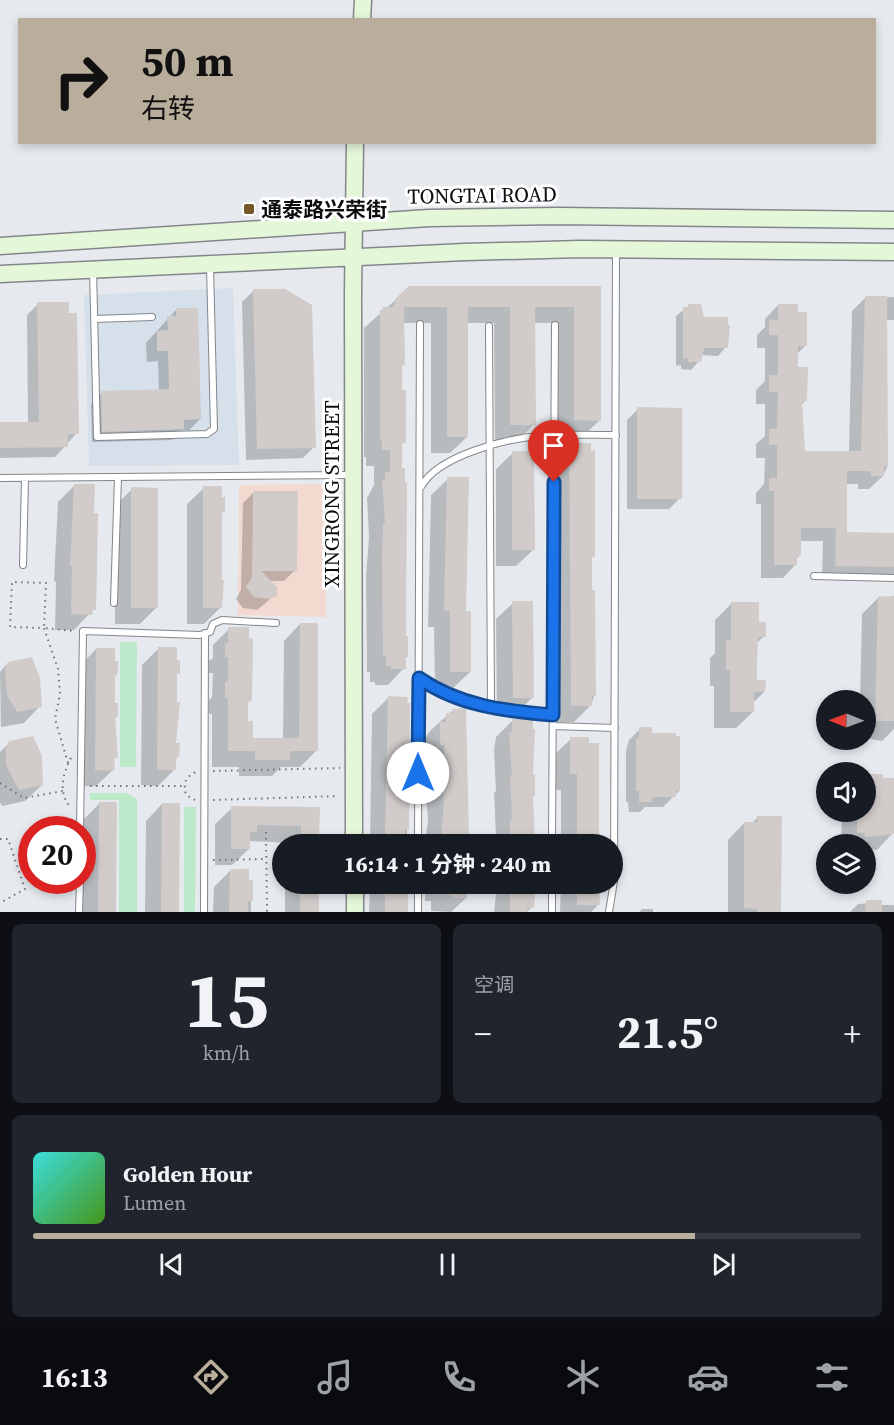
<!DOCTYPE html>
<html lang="zh">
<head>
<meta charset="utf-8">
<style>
  body { margin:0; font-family:"Source Serif 4","Noto Sans SC",serif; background:#20242c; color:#f1f3f6; height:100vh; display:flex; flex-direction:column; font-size:22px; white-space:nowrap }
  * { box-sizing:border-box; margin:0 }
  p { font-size:20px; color:#9ea1a6 }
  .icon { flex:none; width:33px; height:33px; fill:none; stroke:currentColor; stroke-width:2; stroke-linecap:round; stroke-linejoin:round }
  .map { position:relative; height:912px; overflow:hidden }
  .drawer { display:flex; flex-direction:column; gap:12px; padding:12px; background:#0d0f14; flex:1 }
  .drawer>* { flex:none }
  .guide { position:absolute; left:18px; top:18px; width:858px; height:126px; border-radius:0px; box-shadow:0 3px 9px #0003; background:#b9ad9b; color:#111; overflow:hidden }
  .needle { width:39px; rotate:271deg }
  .controls { position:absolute; left:816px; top:690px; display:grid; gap:12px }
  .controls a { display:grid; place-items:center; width:60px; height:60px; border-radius:50%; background:#171b24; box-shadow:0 3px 9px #0003; font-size:30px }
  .speed { position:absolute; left:18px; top:816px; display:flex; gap:12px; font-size:30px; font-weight:700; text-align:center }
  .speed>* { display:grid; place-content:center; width:78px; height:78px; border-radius:50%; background:#171b24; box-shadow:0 3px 9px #0003; line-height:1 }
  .speed .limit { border:9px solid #d22; background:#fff; color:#111 }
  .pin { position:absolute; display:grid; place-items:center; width:51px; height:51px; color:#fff; margin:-62px -26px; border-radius:50% 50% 50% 0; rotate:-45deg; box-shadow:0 0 6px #0007 }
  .pin .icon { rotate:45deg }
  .me { position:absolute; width:66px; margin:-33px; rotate:0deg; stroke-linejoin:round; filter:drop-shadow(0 0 4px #0008) }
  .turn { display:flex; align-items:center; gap:21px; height:126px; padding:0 24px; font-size:27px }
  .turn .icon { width:78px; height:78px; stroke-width:2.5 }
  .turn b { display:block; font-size:42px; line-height:51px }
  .big { font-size:45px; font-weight:700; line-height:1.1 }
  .drawer .tile { flex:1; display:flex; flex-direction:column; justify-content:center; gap:9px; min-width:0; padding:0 21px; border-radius:9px; background:#20242c }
  .drawer .dial { align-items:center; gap:0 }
  .dial b { font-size:78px; line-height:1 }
  .song { display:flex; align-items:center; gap:18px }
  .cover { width:72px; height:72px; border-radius:9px; background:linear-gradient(135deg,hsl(180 70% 55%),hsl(100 70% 35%)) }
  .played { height:6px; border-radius:3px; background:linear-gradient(90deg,#b9ad9b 80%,#363941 80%) }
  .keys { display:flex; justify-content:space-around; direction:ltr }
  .heat { display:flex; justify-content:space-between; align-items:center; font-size:33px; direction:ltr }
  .drawer .tiles { flex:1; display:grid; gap:12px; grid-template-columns:1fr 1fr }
  .tile:last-child { grid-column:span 2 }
  .trip { position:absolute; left:272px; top:834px; width:351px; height:60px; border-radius:30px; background:#171b24; box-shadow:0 3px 9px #0003; font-weight:700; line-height:60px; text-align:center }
  .tab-bar { display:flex; height:96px; justify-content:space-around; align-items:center; background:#090b0e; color:#9ea1a6 }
  .tab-bar .icon { width:42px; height:42px }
  .tab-bar .active { color:#b9ad9b }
  .tab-bar b { font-size:27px; color:#f1f3f6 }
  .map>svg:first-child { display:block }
  .built { fill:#d6e0ea }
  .education { fill:#f2dad0 }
  .green { fill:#bde9cb }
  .shadow { fill:#0003 }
  .building { fill:#d1cbca }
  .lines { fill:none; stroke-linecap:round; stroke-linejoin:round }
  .lane-casing { stroke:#83868a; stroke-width:8 }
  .secondary-casing { stroke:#83868a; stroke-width:19 }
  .path { stroke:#707275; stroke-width:2; stroke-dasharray:1.5 4.5; stroke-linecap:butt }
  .lane { stroke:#fff; stroke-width:6 }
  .secondary { stroke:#e5f7d9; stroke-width:16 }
  .route-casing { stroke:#114b97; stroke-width:15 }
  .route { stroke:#1a73e8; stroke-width:10 }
  .poi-dot { fill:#74582b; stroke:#fff; stroke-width:2 }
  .labels { text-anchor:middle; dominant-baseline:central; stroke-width:6; stroke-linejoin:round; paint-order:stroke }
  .street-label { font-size:21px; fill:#0c0d0f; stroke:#fff }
  .poi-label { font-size:21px; font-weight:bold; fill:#0c0d0f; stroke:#fff; text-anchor:start }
</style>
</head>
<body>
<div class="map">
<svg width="894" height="912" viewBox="0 0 894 912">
  <rect width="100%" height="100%" fill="#e6eaee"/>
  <!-- built -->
  <path class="built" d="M233,288L239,465L89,466L84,295Z"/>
  <!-- education -->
  <path class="education" d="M326,484V617L238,615L239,485Z"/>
  <!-- green -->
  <path class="green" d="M120,642H137L136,767H120Z
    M90,793H127L137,799V912H119V800H90Z
    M184,807H196L195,912H184Z"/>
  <!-- shadow -->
  <path class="shadow" d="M410,287H600V420L583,436H558V323H534V424L518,441H495L494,323H467V437L450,453H431V323H403L404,364L401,367L404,442L401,446L404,668L388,685H375V682H370V672H367L366,575L369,538L367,498L374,485V466H366V457H364V328Z
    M253,291L314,447L303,458L246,460L242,302Z
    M866,297H894V320H886L887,467L883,476L869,489H858V484H845L846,534H894V574L888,580L822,578L823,541H800V555L796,559V564L783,578H761V504H756V493L764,484L765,458H756V444L765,436V404H756V390L765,381V348H757V335L765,327V319L778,305L797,313L806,345L797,354V369L806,400L801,405L803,453H849L852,311Z
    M38,304L77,433L55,457L0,458V424L28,423L27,315Z
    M689,306L726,347L718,356L700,355L699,361L691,370L681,369V365L676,366V316Z
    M176,310L200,419L189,430H181L172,440L92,442L91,404L102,393L159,391L158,361L147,362L146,343Z
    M638,409L680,498L669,509H627V420Z
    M570,445L593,556L590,560L594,696L591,705L574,722H555L554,461Z
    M513,453L533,550L516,566H496V469Z
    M448,479L470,672L453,688H435L434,627H428L431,495Z
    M75,485L94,609L74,630H55L56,582L54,581L58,502Z
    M204,488L223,512L221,514L220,608L204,624H187V504Z
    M132,489L156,608L140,624H115L116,505Z
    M254,492L295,570L284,581H269L275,595L257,610L243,608L236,599L241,590L243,503Z
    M894,596V729L882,741L866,738V700H860L862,614L878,598Z
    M513,603L532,698L516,714H497L496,619Z
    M731,604L758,624L764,636L756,644V681L764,692L753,703V712L736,728H714V686H710V658L715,653V620Z
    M300,624L316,751L300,767H281L272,776H239V767H212V714H209V700L212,697L213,673H209V661L213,658V645L229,629L250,700L247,704V723L251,739L283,740L284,641Z
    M96,649L114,662L117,674L114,677L113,704H116L113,770L96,786H79L80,666Z
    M158,649L175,661L178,673L175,676V744H178L175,769L158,786L141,785L142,665Z
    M8,663L40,706L24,723L1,727L0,672Z
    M388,698L409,705L407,844H370L372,714Z
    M453,710H465L467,844H425L428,819L425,786L428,784V761H424V740L430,731Z
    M513,720L531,751L533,844H494L496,836L494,793L496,791L494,750L496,737Z
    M640,729L651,735L674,737L679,791L663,807H645L640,812H629L628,802H626V751L629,740Z
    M571,739L588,745H598V844H561V790H554V755Z
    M10,742L42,785L25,801L2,806L0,802V752Z
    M882,776L881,780H894L893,833L877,850L866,851V844H841L842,812H866V778Z
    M100,803L115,912H83V820Z
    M162,804L178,912H145L146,821Z
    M232,808H318V844L249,841V849L232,865H215V824Z
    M758,817L780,912H728V840L744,823H752Z
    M230,871L251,882V912H213L214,887Z
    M285,884H317V912H285Z
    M370,884H408L407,912H369Z
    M426,884H468L466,898L451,912L431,911V901H425Z
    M497,884H535L532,907L527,912H494Z
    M561,884H598V905L591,912H560Z
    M881,902V905H894V912H850L858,904Z
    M642,909H653V912H639Z"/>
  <!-- building -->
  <path class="building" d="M409,286H601V421L574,420V307H535L536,425H510V307H468V437H447V307H404L405,365H402V390H406V443H402V468H405V482H407L406,636H408V657H406V669H391V666H386V656H383L382,558L383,523L385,522L382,480H385V472H390V450H382V441H380V310H383L382,307H394L395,299Z
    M253,289H285L312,305L316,448L257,449Z
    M865,296H887L888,467H884V476H871L870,471H847V532L894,533V567L835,566L836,528H801V556L797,555V565H774V491H769V478H777V445H769V429H777L778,392H769V375H778V335H769V320H778V304H798V312H807V346H798V367H808L807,401H802L805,451H861Z
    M37,302H69V313H77L79,434H68V447L0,448V422H39Z
    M688,304H701L704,317H728V325H730L728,348H704L701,362H688V358H683V307H688Z
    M176,308H198L201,419L184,420V429L102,432L101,391L169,389L168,351H157V331L168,330L167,316H176Z
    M637,407L682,408V499H637Z
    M569,443H591V451L595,450V557H592V590H595L596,696H592V706H571Z
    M512,451H534L535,550H512Z
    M447,477H469L466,611H471V672H450V611H444Z
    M74,484H95L94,513H98L97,567L96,610H93L92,615L71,614L72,566H70Z
    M203,486H222V497H225V512H222V580H224L222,608H203Z
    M131,487L158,488V608H131Z
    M253,491H298L297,571H261L277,587V596L269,599L254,597L246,587L252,577Z
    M878,596L894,597V721H875Z
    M512,601H533L534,698H513Z
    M731,602H759V622H766V637H758L757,663V680H766L765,692H754V712H730V670H726V640H731Z
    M300,623H318V751H290V760H255V751H228V698H225V682H228V657H225V643H228V627H249V638L253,639L252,701H248V721H253V738H299Z
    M158,647H177V660H180V674H177V702H180L176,743H180L179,757H176V770H157Z
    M96,648H115V661H118V674H115V703H118V717H115L118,758H115L114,771L95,770Z
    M32,657L40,678L42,707L17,712L7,695L5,670L8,662Z
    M388,696L408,697L407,703H410L409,830H405V838H385Z
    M466,708L469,838L467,844H444V838H441L444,802L441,769H444V745H440V722H446V713H452V709Z
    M512,719H533V729H535L533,775H535V796H533L535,843L533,844H513V839H510V820H512L510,776L512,775L509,732H512Z
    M639,727H652V733H676V736H680V791H676V797H652V802H639V791H636V739H639Z
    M33,736L42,756L43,785L19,790L6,765V748L9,741Z
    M570,737H589V743H599V844H577V774H570Z
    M866,774H883V778H894V834L865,837V833H857V812H866Z
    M99,802H117L116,912H98Z
    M162,803H180L179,912H161Z
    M231,806L320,807L319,844H301V826L257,825V832H250V849H231Z
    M757,816H782L781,912H757V909L744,908V822H758Z
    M230,869H249V880H253V901H248V912H229Z
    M300,884H319V912H300Z
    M385,884H408V912H385Z
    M447,884H467V898H453V895H447Z
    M510,884H536L534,908H527V912H510Z
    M577,884H599L600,905H577Z
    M866,900H882V912H865Z"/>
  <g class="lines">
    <!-- lane casing -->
    <g class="lane-casing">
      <path id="lane" d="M93,270L97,437L207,434L214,429L210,266
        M94,319L152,317
        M489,326L491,709
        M0,478L353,475
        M421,487C437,456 507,438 541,436C566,434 591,435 616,435
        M23,565L25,478
        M814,576L894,578
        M114,603L118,477
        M419,678C459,706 505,711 553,715
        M553,726L615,728
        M80,830L83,631L200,635L210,632L213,624L222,620L276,623
        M418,844L420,324
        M552,844L555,325
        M79,912L80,880
        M204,912L205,633
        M418,912V884
        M552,912V884
        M609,912L614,881L616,250"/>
    </g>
    <!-- secondary casing -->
    <g class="secondary-casing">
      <path id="secondary" d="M362,20L363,0
        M0,246L429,218L559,216L894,220
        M0,274L465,252L581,249L894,252
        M354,844L353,294L355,142
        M355,884V912"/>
    </g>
    <!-- path -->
    <path class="path" d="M71,758C62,775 58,793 71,808
      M68,763L55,719L60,694L58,669L44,628L10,627L12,582L46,583L44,628L74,631
      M213,771L340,768
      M0,783L24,798L63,791
      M90,786H183
      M195,800L186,795C183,784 185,777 196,772
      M213,800L339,796
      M266,832L267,912
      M0,839H8L25,889L0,903
      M213,860L266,859"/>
    <!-- lane -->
    <use href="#lane" class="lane"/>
    <!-- secondary -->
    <use href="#secondary" class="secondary"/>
  </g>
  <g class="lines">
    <!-- route casing -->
    <g class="route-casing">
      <path id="route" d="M418,773L419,678C459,706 505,711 553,715L554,482"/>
    </g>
    <!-- route -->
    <use href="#route" class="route"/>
  </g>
  <!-- markers -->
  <rect class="poi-dot" x="243" y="203" width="12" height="12" rx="3"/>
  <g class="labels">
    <!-- street labels -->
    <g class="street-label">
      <text transform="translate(482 195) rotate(-1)">TONGTAI ROAD</text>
      <text transform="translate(331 494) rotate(-90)">XINGRONG STREET</text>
    </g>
    <!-- poi labels -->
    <g class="poi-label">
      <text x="261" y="209">通泰路兴荣街</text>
    </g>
  </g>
</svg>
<div class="controls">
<a><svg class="needle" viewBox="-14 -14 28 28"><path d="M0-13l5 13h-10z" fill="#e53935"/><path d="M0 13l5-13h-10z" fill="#9ea1a6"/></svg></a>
<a><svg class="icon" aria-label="sound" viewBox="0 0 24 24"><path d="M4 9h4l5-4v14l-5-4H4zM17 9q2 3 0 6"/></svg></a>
<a><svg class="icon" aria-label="layers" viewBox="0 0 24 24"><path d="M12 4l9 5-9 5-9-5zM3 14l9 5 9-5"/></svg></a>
</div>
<div class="speed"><div class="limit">20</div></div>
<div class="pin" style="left:554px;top:482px;background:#d93025"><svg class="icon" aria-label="arrive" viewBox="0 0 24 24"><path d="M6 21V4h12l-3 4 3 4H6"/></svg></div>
<svg class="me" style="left:418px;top:773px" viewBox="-20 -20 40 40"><circle r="19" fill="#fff"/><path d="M0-13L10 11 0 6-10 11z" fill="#1a73e8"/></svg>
<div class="trip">16:14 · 1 分钟 · 240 m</div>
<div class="guide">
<div class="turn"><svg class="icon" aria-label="right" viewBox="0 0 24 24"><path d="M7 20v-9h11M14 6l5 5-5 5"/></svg><div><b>50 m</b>右转</div></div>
</div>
</div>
<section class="drawer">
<div class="tiles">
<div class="tile dial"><b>15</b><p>km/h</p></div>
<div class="tile"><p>空调</p>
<div class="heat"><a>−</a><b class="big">21.5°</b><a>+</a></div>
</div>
<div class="tile">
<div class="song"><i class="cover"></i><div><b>Golden Hour</b><p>Lumen</p></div></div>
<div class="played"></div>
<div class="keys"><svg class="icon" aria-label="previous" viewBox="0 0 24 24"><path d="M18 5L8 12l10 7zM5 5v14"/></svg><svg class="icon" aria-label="pause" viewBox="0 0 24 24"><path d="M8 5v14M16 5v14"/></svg><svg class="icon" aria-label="next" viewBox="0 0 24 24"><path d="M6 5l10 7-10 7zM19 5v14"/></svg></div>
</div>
</div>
</section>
<nav class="tab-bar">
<b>16:13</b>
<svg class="icon active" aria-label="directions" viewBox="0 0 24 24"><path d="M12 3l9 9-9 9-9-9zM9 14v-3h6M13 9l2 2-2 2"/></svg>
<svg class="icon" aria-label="music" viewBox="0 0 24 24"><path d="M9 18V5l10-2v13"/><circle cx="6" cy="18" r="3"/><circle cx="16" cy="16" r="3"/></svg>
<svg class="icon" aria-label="phone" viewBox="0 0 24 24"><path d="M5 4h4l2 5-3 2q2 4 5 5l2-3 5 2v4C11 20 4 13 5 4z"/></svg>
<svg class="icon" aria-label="climate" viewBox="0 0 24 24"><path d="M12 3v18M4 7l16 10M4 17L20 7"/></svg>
<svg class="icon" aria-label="car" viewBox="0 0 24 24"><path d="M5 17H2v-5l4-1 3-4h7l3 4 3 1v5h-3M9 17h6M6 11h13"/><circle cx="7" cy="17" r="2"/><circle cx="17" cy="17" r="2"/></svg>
<svg class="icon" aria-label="filters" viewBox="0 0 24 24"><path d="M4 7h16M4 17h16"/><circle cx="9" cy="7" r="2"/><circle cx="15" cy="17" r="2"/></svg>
</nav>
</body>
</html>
